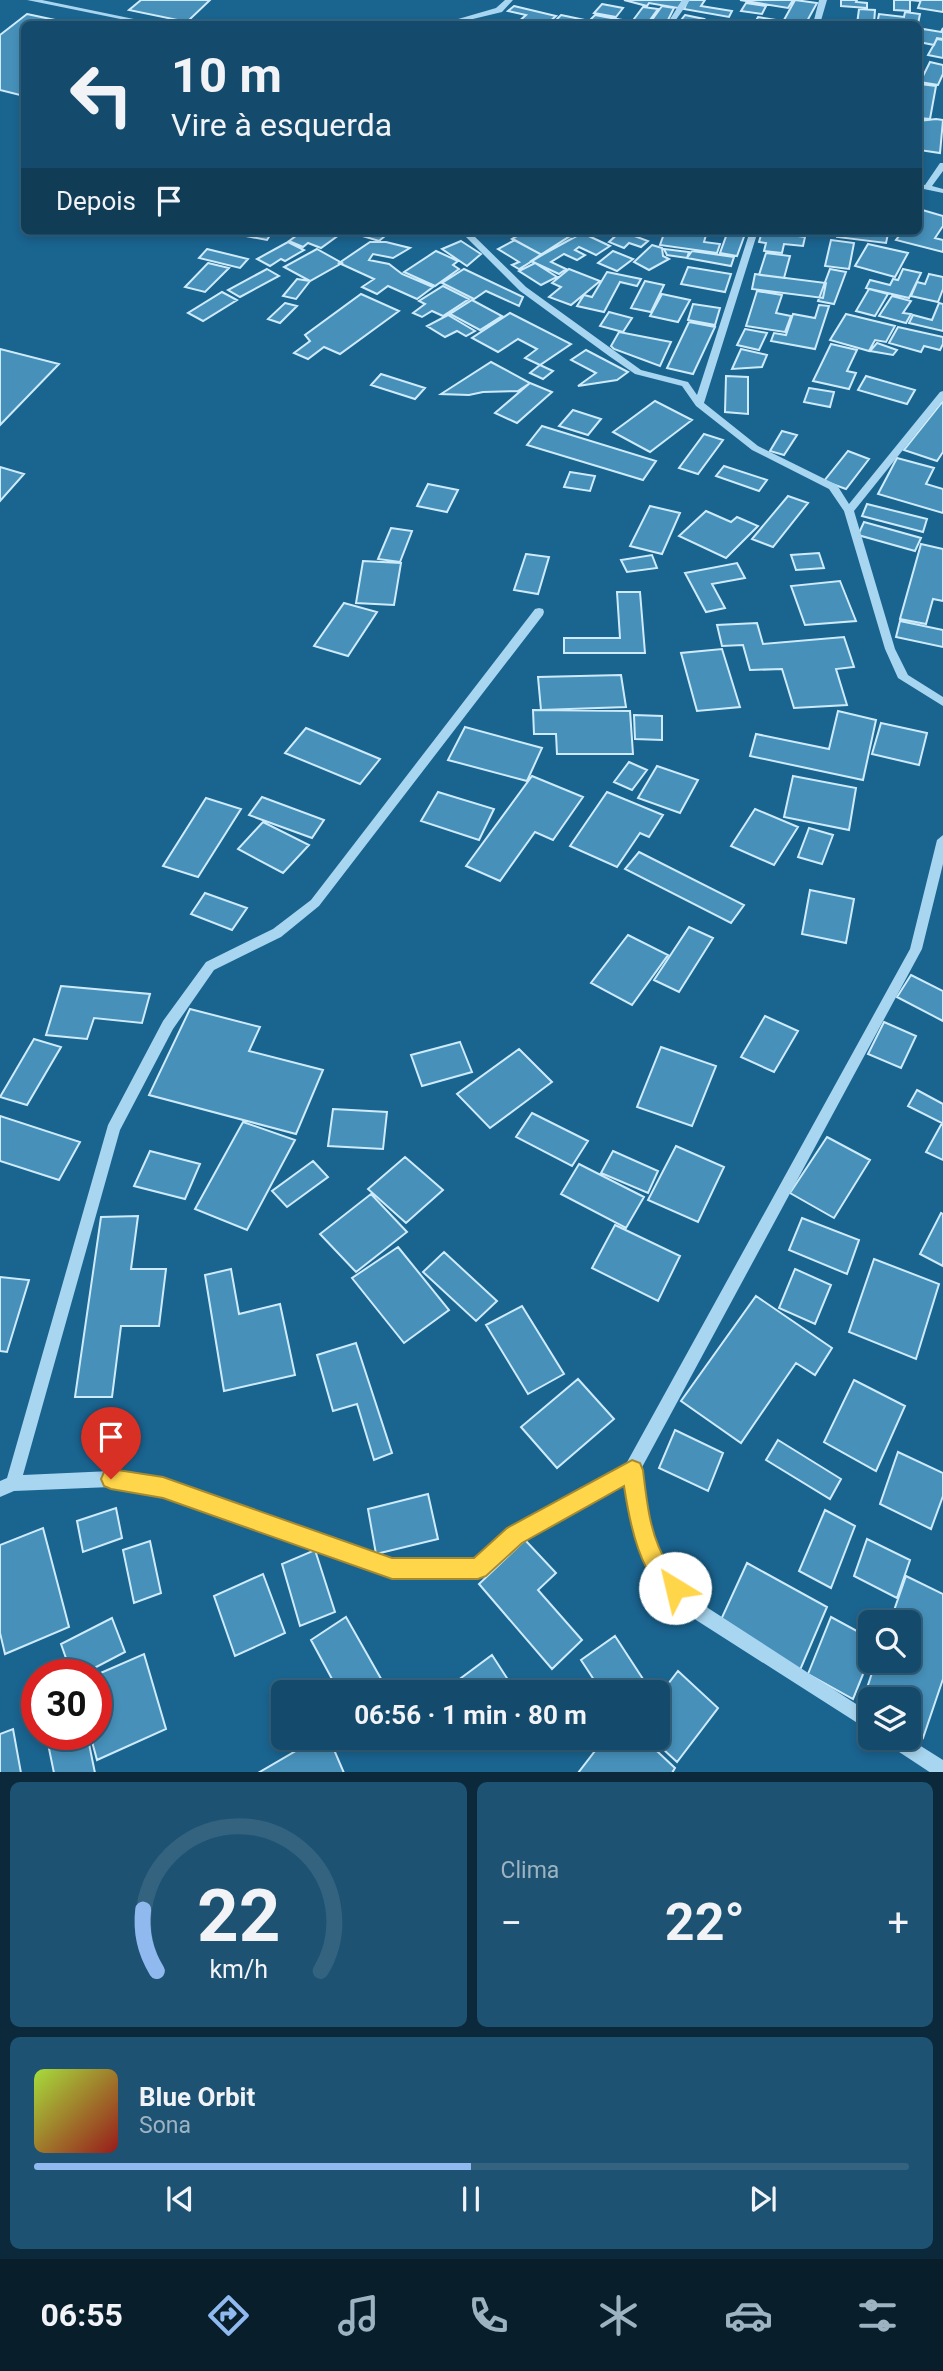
<!DOCTYPE html>
<html lang="pt">
<head>
<meta charset="utf-8">
<style>
  body { margin:0; font-family:Roboto,sans-serif; background:#1d5272; color:#f1f3f6; height:100vh; display:flex; flex-direction:column; font-size:26px; white-space:nowrap }
  * { box-sizing:border-box; margin:0 }
  p { font-size:23px; color:#9db3c2 }
  .icon { flex:none; width:38px; height:38px; fill:none; stroke:currentColor; stroke-width:2; stroke-linecap:round; stroke-linejoin:round }
  .map { position:relative; height:1772px; overflow:hidden }
  .sheet { display:flex; flex-direction:column; gap:10px; padding:10px; background:#0b293b; flex:1 }
  .sheet>* { flex:none }
  .guide { position:absolute; left:21px; top:21px; width:901px; height:214px; border-radius:10px; box-shadow:0 4px 10px #0003,0 0 0 2px #33637f; background:#144b6c; color:#f1f3f6; overflow:hidden }
  .controls { position:absolute; left:858px; top:1610px; display:grid; gap:14px }
  .controls a { display:grid; place-items:center; width:63px; height:63px; border-radius:10px; background:#144b6c; box-shadow:0 4px 10px #0003,0 0 0 2px #33637f; font-size:35px }
  .speed { position:absolute; left:21px; top:1659px; display:flex; gap:14px; font-size:35px; font-weight:700; text-align:center }
  .speed>* { display:grid; place-content:center; width:91px; height:91px; border-radius:50%; background:#144b6c; box-shadow:0 4px 10px #0003,0 0 0 2px #33637f; line-height:1 }
  .speed .limit { border:10px solid #d22; background:#fff; color:#111 }
  .pin { position:absolute; display:grid; place-items:center; width:60px; height:60px; color:#fff; margin:-72px -30px; border-radius:50% 50% 50% 0; rotate:-45deg; box-shadow:0 0 7px #0007 }
  .pin .icon { rotate:45deg }
  .me { position:absolute; width:77px; margin:-38px; rotate:324deg; stroke-linejoin:round; filter:drop-shadow(0 0 5px #0008) }
  .turn { display:flex; align-items:center; gap:24px; height:147px; padding:0 35px; font-size:32px }
  .turn .icon { width:91px; height:91px; stroke-width:2.5 }
  .turn b { display:block; font-size:49px; line-height:60px }
  .then { display:flex; align-items:center; height:66px; padding:0 35px; background:#0003; gap:14px; font-size:26px }
  .big { font-size:52px; font-weight:700; line-height:1.1 }
  .sheet .tile { flex:1; display:flex; flex-direction:column; justify-content:center; gap:10px; min-width:0; padding:0 24px; border-radius:10px; background:#1d5272 }
  .sheet .dial { align-items:center; gap:0 }
  .dial svg { height:182px; overflow:visible; fill:none; stroke:#33637f; stroke-width:7; stroke-linecap:round; text-anchor:middle }
  .dial text { fill:#f1f3f6; stroke:none }
  .song { display:flex; align-items:center; gap:21px }
  .cover { width:84px; height:84px; border-radius:10px; background:linear-gradient(135deg,hsl(80 70% 55%),hsl(0 70% 35%)) }
  .played { height:7px; border-radius:4px; background:linear-gradient(90deg,#90b9f0 50%,#33637f 50%) }
  .keys { display:flex; justify-content:space-around; direction:ltr }
  .heat { display:flex; justify-content:space-between; align-items:center; font-size:38px; direction:ltr }
  .sheet .tiles { flex:1; display:grid; gap:10px; grid-template-columns:1fr 1fr }
  .tile:last-child { grid-column:span 2 }
  .trip { position:absolute; left:271px; top:1680px; width:399px; height:70px; border-radius:10px; background:#144b6c; box-shadow:0 4px 10px #0003,0 0 0 2px #33637f; font-weight:700; line-height:70px; text-align:center }
  .tabs { display:flex; height:112px; justify-content:space-around; align-items:center; background:#081e2b; color:#9db3c2 }
  .tabs .icon { width:49px; height:49px }
  .tabs .active { color:#90b9f0 }
  .tabs b { font-size:32px; color:#f1f3f6 }
  .map>svg:first-child { display:block }
  .building { fill:#4690ba; stroke:#ceebfb; stroke-width:2 }
  .lines { fill:none; stroke-linecap:round; stroke-linejoin:round }
  .minor { fill:#a8d5ef; fill-rule:evenodd }
  .route { fill:#ffd54a; stroke:#a68a30; stroke-width:2 }
</style>
</head>
<body>
<div class="map">
<svg width="943" height="1773" viewBox="0 0 943 1773">
  <rect width="100%" height="100%" fill="#1a6490"/>
  <!-- building -->
  <path class="building" d="M141,0H210L187,22L129,10Z
    M624,0H684L678,8L649,3L647,6Z
    M688,0H705L701,6L732,11L729,17L684,9Z
    M740,0H793L788,8Z
    M795,0L817,3L806,23L784,20Z
    M841,0H857L856,2L867,3V8L841,6Z
    M894,0H919V1L910,0V11L894,10Z
    M921,0H943V12L918,8Z
    M746,3L766,6L762,14L741,11Z
    M602,4L623,8L616,17L594,13Z
    M514,6L556,16L547,24H516L526,15L508,11Z
    M662,6L674,8L666,24H649Z
    M643,7L658,9L647,24L631,23Z
    M859,9L875,10L874,24H857Z
    M905,12L920,14L918,24H877L879,14L904,17Z
    M27,14L74,24H24V96L0,90V35Z
    M561,15L585,20L580,24L553,23Z
    M595,15L622,20L618,24H586Z
    M685,15L704,19L700,24H678Z
    M758,17L801,24H803H754Z
    M943,28V39L937,38L934,45L919,42L923,29L941,32Z
    M937,39L943,40V58L928,55Z
    M930,62L943,65V74L938,85L920,82Z
    M920,84L936,86L930,119L919,118Z
    M936,119L943,120L940,153L919,150V121Z
    M919,209L943,216V226L935,238L943,240V252L896,240L903,231H919Z
    M244,231H265L272,232L267,240L241,235Z
    M303,231H321L317,234L321,235L326,231L343,232L321,248L308,243L303,247L289,241Z
    M360,231H391L379,241L356,234Z
    M526,231H564L575,237L542,255L512,239Z
    M578,231L610,246L596,255L579,247L575,250L585,255L577,260L564,254L551,262L566,269L559,274L531,261Z
    M621,231L648,241L641,247L629,243L624,248L609,242Z
    M665,231H693L692,233L706,235L704,242L720,244L717,253L660,245Z
    M728,231L745,234L737,256L720,253Z
    M773,231H823L822,236Z
    M838,231H864L888,234L886,243L837,237Z
    M771,232L805,237L803,246L784,244L782,253L764,251L766,243L759,242L761,235L770,236Z
    M515,240L542,255L519,269L512,265L519,262L498,249Z
    M831,240L854,243L849,269L825,266Z
    M461,241L481,254L467,266L442,249Z
    M288,242L304,250L285,261L281,259L270,266L257,259Z
    M370,242H386L410,248L393,258L373,254L369,260L389,264L402,274L433,287L417,299L388,286L377,294L362,287L374,279L339,263Z
    M868,244L908,253L895,277L855,266Z
    M652,245L662,248L663,256L669,259L649,270L634,262Z
    M207,249L248,259L240,268L199,258Z
    M317,249L342,263L310,281L284,267Z
    M664,249L689,252L687,258L667,255Z
    M436,251L458,261L453,265L459,269L435,286L404,272Z
    M613,251L633,259L617,271L598,263Z
    M692,251L734,257L731,266L687,258Z
    M766,253L790,256L784,278L759,275Z
    M208,263L229,268L205,292L185,287Z
    M535,263L557,277L541,285L519,271Z
    M688,267L731,274L725,292L681,284Z
    M267,269L279,276L240,297L228,290Z
    M464,269L523,297L519,306L486,291L474,299L442,283Z
    M569,269L600,281L571,305L549,297L561,287L552,283Z
    M830,269L846,272L834,304L818,301Z
    M903,269L921,273L909,298L866,288L870,280L890,285L893,279L898,280Z
    M607,272L641,279L637,286L620,282L604,312L577,306L584,295L592,297Z
    M755,274L826,283L823,298L752,289Z
    M929,274L943,277V289L938,302L911,296L917,282L925,284Z
    M297,279L310,281L296,299L283,296Z
    M645,281L664,285L651,312L631,308Z
    M443,286L469,299L443,316L432,311L422,317L413,313L425,304L419,301Z
    M869,289L888,294L875,316L856,311Z
    M757,291L782,295L776,313L791,316L785,332L746,326Z
    M222,292L237,300L203,321L188,313Z
    M361,294L399,311L340,354L324,347L308,359L294,353L310,341L305,335Z
    M662,294L690,300L678,322L650,316Z
    M892,296L911,301L903,313L911,314L906,323L879,316Z
    M472,300L502,316L480,330L450,314Z
    M285,303L297,306L280,323L268,319Z
    M939,303L943,304V331L909,323L913,315L932,320Z
    M693,304L720,308L715,325L688,320Z
    M819,305L829,306L815,349L771,341L774,333L786,335L793,314L815,318Z
    M609,312L632,318L623,332L600,326Z
    M510,313L571,344L540,365L525,358L537,349L518,339L498,352L472,338Z
    M846,314L895,326L886,342L875,340L869,351L830,340Z
    M448,315L475,331L466,336L457,331L445,337L427,326Z
    M689,322L715,327L693,374L667,368Z
    M898,327L943,337V344L940,350L924,346L921,352L889,343Z
    M745,329L767,333L759,350L737,345Z
    M619,332L671,342L660,366L614,349L611,346Z
    M877,343L897,350L893,355L870,351Z
    M831,344L857,350L847,371L856,373L849,389L813,381Z
    M0,349L59,364L0,425Z
    M741,349L767,355L762,367L732,369Z
    M586,350L628,372L617,380L578,386L596,373L571,360Z
    M491,362L530,383L518,391L483,392L469,395L441,394Z
    M540,365L553,371L543,379L530,373Z
    M381,374L425,388L415,399L371,385Z
    M726,376L748,377V414L725,412Z
    M866,376L915,390L907,404L858,390Z
    M530,383L552,392L517,423L495,413Z
    M809,388L834,392L830,407L804,402Z
    M655,401L692,420L650,452L613,432Z
    M943,401V452L937,461L904,450Z
    M573,410L601,419L588,435L559,426Z
    M542,426L656,461L643,480L527,445Z
    M782,431L797,435L784,455L770,451Z
    M704,434L723,440L698,474L679,468Z
    M848,451L869,459L846,489L824,481Z
    M897,458L934,468L926,484L943,489V513L878,494Z
    M724,466L767,480L759,491L716,476Z
    M0,467L24,474L0,501Z
    M570,472L595,476L590,491L564,487Z
    M428,484L458,490L447,512L417,506Z
    M788,496L808,503L773,547L752,539Z
    M867,504L927,519L923,532L862,516Z
    M650,506L680,513L662,554L630,546Z
    M706,511L731,522L737,517L758,526L726,558L679,536Z
    M864,522L921,538L915,551L858,535Z
    M391,528L412,531L400,562L378,559Z
    M921,544L943,549V601L933,599L926,624L900,619Z
    M819,553L824,568L796,570L791,555Z
    M526,554L549,557L538,594L514,590Z
    M652,555L657,568L627,572L621,560Z
    M363,561L401,563L394,605L356,603Z
    M737,563L745,578L712,584L725,608L706,612L685,573Z
    M840,581L856,621L805,625L791,586Z
    M617,592H640L645,653H564V638H620Z
    M344,603L377,612L348,656L314,646Z
    M900,621L943,630V647L896,637Z
    M757,623L763,644L844,637L854,667L836,669L847,705L794,708L782,669L750,670L743,645L722,646L717,625Z
    M722,649L740,707L697,711L681,653Z
    M621,675L626,707L541,710L538,677Z
    M533,710L630,711L633,754H557L556,734H534Z
    M838,711L876,720L863,780L750,756L756,734L829,749Z
    M634,715L662,716V740L635,739Z
    M881,723L927,733L919,765L872,754Z
    M465,727L542,748L527,781L448,760Z
    M306,728L380,759L360,784L285,753Z
    M629,762L647,770L632,790L614,782Z
    M657,766L698,780L680,813L638,798Z
    M532,776L583,797L553,840L535,832L500,881L466,866Z
    M793,776L856,788L849,830L784,817Z
    M438,792L494,809L479,840L421,821Z
    M607,792L663,815L649,837L640,833L617,867L570,846Z
    M262,797L324,820L312,838L249,815Z
    M206,798L241,809L198,877L163,866Z
    M755,809L798,827L774,865L731,846Z
    M263,822L309,845L283,873L238,849Z
    M809,828L833,835L822,864L798,857Z
    M639,852L744,905L731,923L625,869Z
    M810,890L854,899L846,943L802,934Z
    M205,893L247,908L232,930L191,914Z
    M689,927L713,938L679,992L654,980Z
    M628,935L668,955L632,1005L591,983Z
    M911,975L943,991V1021L897,997Z
    M61,986L150,994L142,1023L94,1018L87,1039L46,1035Z
    M190,1009L260,1027L249,1051L323,1070L296,1134L149,1095Z
    M765,1016L798,1031L774,1072L741,1057Z
    M884,1022L916,1036L901,1068L868,1054Z
    M34,1039L61,1047L27,1105L0,1097Z
    M460,1042L472,1072L422,1086L411,1055Z
    M661,1047L716,1066L692,1126L637,1107Z
    M519,1049L552,1082L490,1128L457,1094Z
    M917,1090L943,1104V1160L926,1152L942,1123L908,1106Z
    M333,1109L387,1112L383,1149L328,1146Z
    M532,1113L588,1141L572,1166L516,1137Z
    M0,1116L80,1142L59,1180L0,1161Z
    M243,1122L295,1140L247,1230L195,1209Z
    M827,1137L870,1160L834,1218L790,1193Z
    M676,1146L724,1167L698,1222L648,1200Z
    M150,1151L200,1164L185,1199L134,1186Z
    M613,1151L658,1171L648,1193L601,1173Z
    M405,1157L443,1190L406,1223L368,1189Z
    M313,1161L328,1177L287,1207L272,1191Z
    M579,1164L644,1197L626,1228L561,1194Z
    M371,1194L407,1232L356,1272L320,1234Z
    M941,1213L943,1214V1266L920,1254Z
    M138,1216L131,1269H166L159,1326H121L112,1397H75L101,1217Z
    M802,1218L859,1240L847,1274L789,1250Z
    M615,1225L680,1256L658,1301L592,1268Z
    M398,1247L449,1310L404,1343L352,1278Z
    M444,1252L497,1301L476,1321L423,1272Z
    M874,1259L939,1284L916,1359L849,1332Z
    M231,1269L239,1314L280,1304L295,1375L224,1391L205,1275Z
    M795,1269L831,1285L815,1324L779,1308Z
    M0,1277L29,1280L7,1352L0,1351Z
    M756,1296L832,1348L815,1375L796,1363L741,1443L681,1401Z
    M522,1306L564,1374L528,1394L486,1325Z
    M356,1343L392,1453L374,1460L357,1404L333,1411L317,1355Z
    M578,1379L614,1419L557,1468L521,1427Z
    M854,1380L905,1406L876,1471L824,1442Z
    M675,1430L723,1453L708,1491L659,1468Z
    M778,1440L841,1479L830,1499L766,1460Z
    M898,1452L943,1473V1496L931,1529L880,1504Z
    M428,1494L438,1539L376,1554L368,1509Z
    M116,1508L122,1538L83,1552L77,1521Z
    M825,1510L855,1526L831,1588L799,1571Z
    M43,1528L69,1627L5,1654L0,1633V1545Z
    M867,1539L910,1560L897,1598L854,1576Z
    M525,1540L556,1573L538,1590L582,1640L552,1669L479,1584Z
    M150,1541L161,1593L134,1603L123,1550Z
    M315,1550L335,1612L300,1626L282,1564Z
    M747,1563L827,1607L800,1670L719,1624Z
    M263,1574L285,1633L235,1656L214,1596Z
    M906,1576L943,1594V1679L923,1738L908,1730V1699H870V1710L861,1706L876,1661H908V1622H890Z
    M346,1617L384,1684L372,1692H339L311,1640Z
    M831,1617L870,1638V1657L853,1699L808,1674Z
    M112,1618L125,1652L81,1675H72L61,1644Z
    M615,1636L643,1679L625,1692H602L581,1660Z
    M144,1654L166,1729L97,1760L90,1734H96V1675Z
    M492,1655L516,1692H464L457,1681Z
    M678,1671L718,1708L677,1762L651,1738H658V1697Z
    M13,1729L21,1773H0V1734Z
    M46,1734H87L95,1773H54Z
    M318,1738H329L344,1773H258Z
    M605,1738H643L675,1768L672,1773H578Z"/>
  <g class="lines">
    <!-- minor -->
    <path class="minor" d="M27,0H42L158,24H145Z
      M505,0H513L502,12L452,24H441L496,8Z
      M682,0H690L673,24H667Z
      M819,0H827L820,24H813Z
      M940,163H943V171L932,186L943,189V193L919,188V184L925,185Z
      M460,231H469L526,287L641,370L688,382L697,395L750,231H758L704,403L758,446L837,485L849,504L940,392L943,391V400L854,511L895,649L908,675L943,697V706L898,678L885,649L844,511L829,489L752,450L696,406L682,386L635,374L609,356L520,291Z
      M539,608L543,609L544,612L543,615L319,906L281,937L214,970L173,1029L120,1130L23,1475L111,1471L163,1479L392,1560L476,1561L508,1529L626,1464L910,949L937,840L943,835V864L922,949L640,1471L648,1526L668,1568L708,1608L870,1713V1731L696,1620L656,1580L632,1527L626,1482L520,1541L485,1575L479,1577L392,1576L163,1495L111,1487L14,1491L0,1497V1481L7,1478L108,1125L163,1021L206,962L273,929L311,900L535,609Z
      M884,1738H908L943,1760V1773H931L887,1744Z"/>
  </g>
  <!-- route -->
  <path class="route" d="M632,1460L640,1463L643,1470C647,1503 650,1538 669,1566C674,1574 682,1578 686,1588L683,1595L675,1598C640,1583 629,1519 624,1486L522,1543L486,1576L478,1579H392L163,1498L111,1489L104,1486L101,1479L104,1472L111,1469L163,1477L392,1558H474L507,1528Z"/>
</svg>
<div class="controls">
<a><svg class="icon" aria-label="search" viewBox="0 0 24 24"><circle cx="10" cy="10" r="6"/><path d="M15 15l6 6"/></svg></a>
<a><svg class="icon" aria-label="layers" viewBox="0 0 24 24"><path d="M12 4l9 5-9 5-9-5zM3 14l9 5 9-5"/></svg></a>
</div>
<div class="speed"><div class="limit">30</div></div>
<div class="pin" style="left:111px;top:1479px;background:#d93025"><svg class="icon" aria-label="arrive" viewBox="0 0 24 24"><path d="M6 21V4h12l-3 4 3 4H6"/></svg></div>
<svg class="me" style="left:675px;top:1588px" viewBox="-20 -20 40 40"><circle r="19" fill="#fff"/><path d="M0-13L10 11 0 6-10 11z" fill="#ffd54a"/></svg>
<div class="trip">06:56 · 1 min · 80 m</div>
<div class="guide">
<div class="turn"><svg class="icon" aria-label="left" viewBox="0 0 24 24"><path d="M17 20v-9H6M10 6l-5 5 5 5"/></svg><div><b>10 m</b>Vire à esquerda</div></div>
<div class="then">Depois<svg class="icon" aria-label="arrive" viewBox="0 0 24 24"><path d="M6 21V4h12l-3 4 3 4H6"/></svg></div>
</div>
</div>
<section class="sheet">
<div class="tiles">
<div class="tile dial"><svg viewBox="0 0 100 80">
<path d="M14 69A42 42 0 1 1 86 69"/>
<path d="M14 69A42 42 0 0 1 8 42" stroke="#90b9f0"/>
<text x="50" y="56" font-size="32" font-weight="700">22</text>
<text x="50" y="72" font-size="11">km/h</text>
</svg></div>
<div class="tile"><p>Clima</p>
<div class="heat"><a>−</a><b class="big">22°</b><a>+</a></div>
</div>
<div class="tile">
<div class="song"><i class="cover"></i><div><b>Blue Orbit</b><p>Sona</p></div></div>
<div class="played"></div>
<div class="keys"><svg class="icon" aria-label="previous" viewBox="0 0 24 24"><path d="M18 5L8 12l10 7zM5 5v14"/></svg><svg class="icon" aria-label="pause" viewBox="0 0 24 24"><path d="M8 5v14M16 5v14"/></svg><svg class="icon" aria-label="next" viewBox="0 0 24 24"><path d="M6 5l10 7-10 7zM19 5v14"/></svg></div>
</div>
</div>
</section>
<nav class="tabs">
<b>06:55</b>
<svg class="icon active" aria-label="directions" viewBox="0 0 24 24"><path d="M12 3l9 9-9 9-9-9zM9 14v-3h6M13 9l2 2-2 2"/></svg>
<svg class="icon" aria-label="music" viewBox="0 0 24 24"><path d="M9 18V5l10-2v13"/><circle cx="6" cy="18" r="3"/><circle cx="16" cy="16" r="3"/></svg>
<svg class="icon" aria-label="phone" viewBox="0 0 24 24"><path d="M5 4h4l2 5-3 2q2 4 5 5l2-3 5 2v4C11 20 4 13 5 4z"/></svg>
<svg class="icon" aria-label="climate" viewBox="0 0 24 24"><path d="M12 3v18M4 7l16 10M4 17L20 7"/></svg>
<svg class="icon" aria-label="car" viewBox="0 0 24 24"><path d="M5 17H2v-5l4-1 3-4h7l3 4 3 1v5h-3M9 17h6M6 11h13"/><circle cx="7" cy="17" r="2"/><circle cx="17" cy="17" r="2"/></svg>
<svg class="icon" aria-label="filters" viewBox="0 0 24 24"><path d="M4 7h16M4 17h16"/><circle cx="9" cy="7" r="2"/><circle cx="15" cy="17" r="2"/></svg>
</nav>
</body>
</html>
